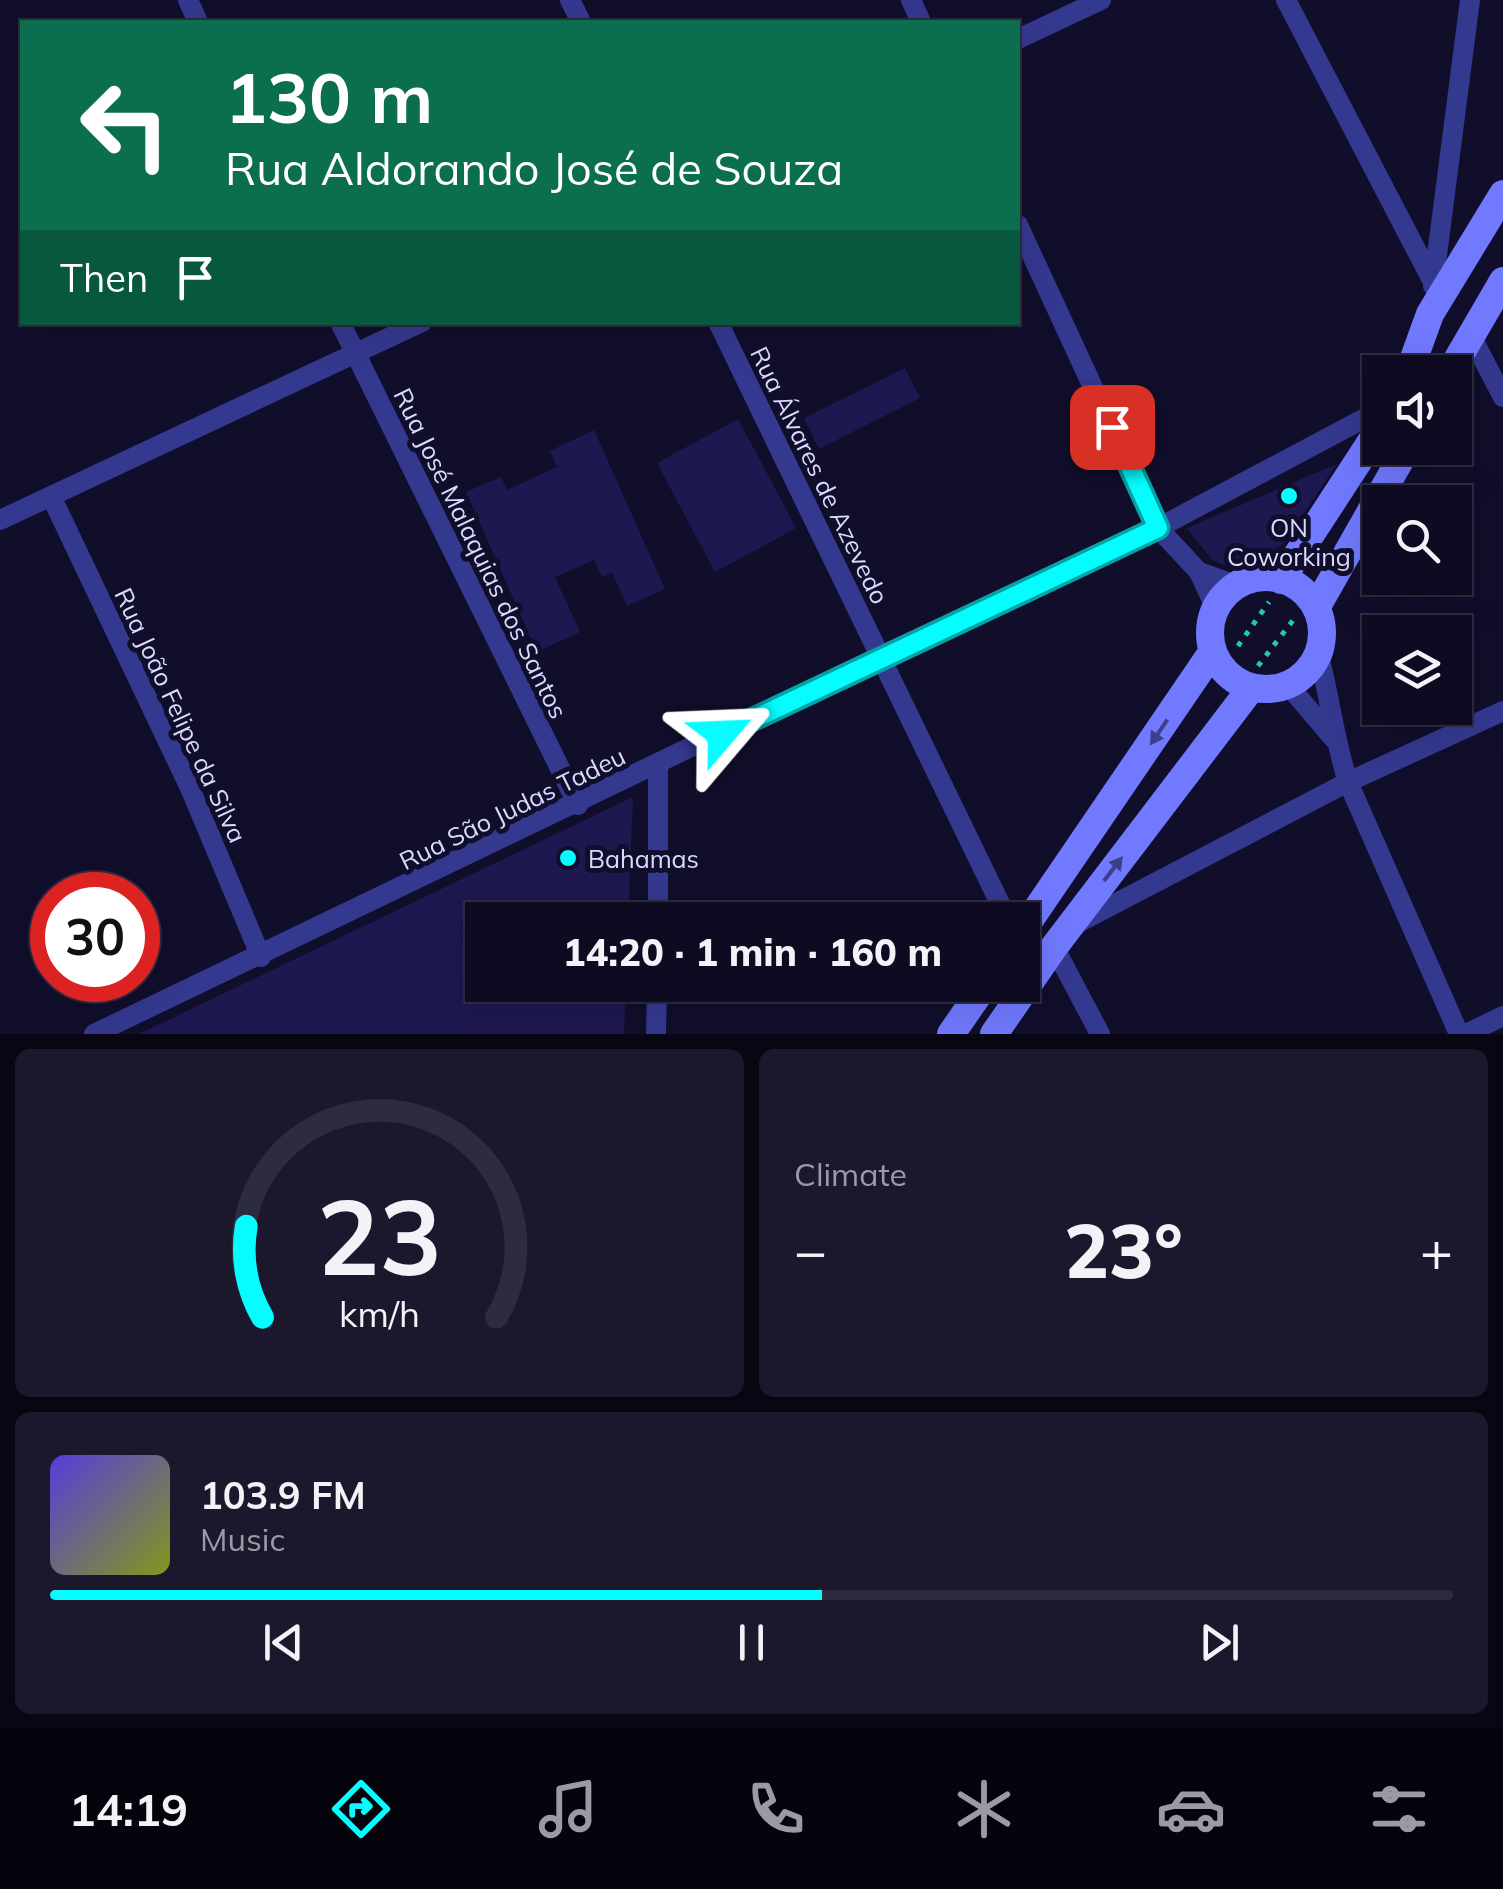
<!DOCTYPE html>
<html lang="en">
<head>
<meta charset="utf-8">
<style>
  body { margin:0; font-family:Mulish,sans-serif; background:#1b182e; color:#f1f3f6; height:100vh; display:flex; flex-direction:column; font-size:38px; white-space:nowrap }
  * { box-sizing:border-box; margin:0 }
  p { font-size:32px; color:#9a9aa5 }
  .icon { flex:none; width:55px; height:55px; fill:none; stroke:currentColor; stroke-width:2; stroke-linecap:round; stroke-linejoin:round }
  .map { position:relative; height:1034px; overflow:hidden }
  .sheet { display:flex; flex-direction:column; gap:15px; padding:15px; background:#070612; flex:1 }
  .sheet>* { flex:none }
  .hud { position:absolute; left:20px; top:20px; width:1000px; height:305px; border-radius:0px; box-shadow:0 10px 40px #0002,0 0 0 2px #2d2b3f; background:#0b6e4f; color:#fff; overflow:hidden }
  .buttons { position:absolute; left:1362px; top:355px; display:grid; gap:20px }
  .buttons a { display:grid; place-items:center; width:110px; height:110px; border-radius:0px; background:#0d0a21; box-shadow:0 10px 40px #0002,0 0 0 2px #2d2b3f; font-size:50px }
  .speed { position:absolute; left:30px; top:872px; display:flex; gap:20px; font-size:50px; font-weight:700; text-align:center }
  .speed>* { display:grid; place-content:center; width:130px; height:130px; border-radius:50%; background:#0d0a21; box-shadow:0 10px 40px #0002,0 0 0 2px #2d2b3f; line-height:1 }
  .speed .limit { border:15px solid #d22; background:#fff; color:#111 }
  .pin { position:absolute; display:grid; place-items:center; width:85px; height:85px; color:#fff; margin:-42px; border-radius:20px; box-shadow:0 5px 15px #0006 }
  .me { position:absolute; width:110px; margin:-55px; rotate:64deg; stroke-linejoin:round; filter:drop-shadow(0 0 8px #0008) }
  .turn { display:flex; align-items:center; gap:35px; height:210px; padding:0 40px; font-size:45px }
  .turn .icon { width:130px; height:130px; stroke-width:2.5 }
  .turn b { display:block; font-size:70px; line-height:85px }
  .then { display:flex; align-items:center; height:95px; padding:0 40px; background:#0003; gap:20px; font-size:38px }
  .big { font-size:75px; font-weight:800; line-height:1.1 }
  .sheet .tile { flex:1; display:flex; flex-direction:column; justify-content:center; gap:15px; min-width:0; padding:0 35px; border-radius:15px; background:#1b182e }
  .sheet .dial { align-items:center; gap:0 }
  .dial svg { height:260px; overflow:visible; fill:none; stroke:#2d2b3f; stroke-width:7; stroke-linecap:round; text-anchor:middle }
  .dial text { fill:#f1f3f6; stroke:none }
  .song { display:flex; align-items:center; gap:30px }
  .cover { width:120px; height:120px; border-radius:15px; background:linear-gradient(135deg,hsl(250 70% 55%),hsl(70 70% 35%)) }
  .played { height:10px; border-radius:5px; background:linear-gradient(90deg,#06fdff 55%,#2d2b3f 55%) }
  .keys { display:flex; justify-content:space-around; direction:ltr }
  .heat { display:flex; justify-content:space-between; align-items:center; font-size:55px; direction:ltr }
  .sheet .tiles { flex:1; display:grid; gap:15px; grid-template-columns:1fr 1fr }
  .tile:last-child { grid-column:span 2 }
  .trip { position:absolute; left:465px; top:902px; width:575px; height:100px; border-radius:0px; background:#0d0a21; box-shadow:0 10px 40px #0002,0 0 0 2px #2d2b3f; font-weight:800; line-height:100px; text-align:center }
  .tab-bar { display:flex; height:160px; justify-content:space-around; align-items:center; background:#05040d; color:#9a9aa5 }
  .tab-bar .icon { width:70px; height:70px }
  .tab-bar .active { color:#06fdff }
  .tab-bar b { font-size:45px; color:#f1f3f6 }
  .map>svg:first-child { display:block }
  .building { fill:#1e1850 }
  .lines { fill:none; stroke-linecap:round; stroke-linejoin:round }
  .path { stroke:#23cab1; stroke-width:5; stroke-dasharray:5 8; stroke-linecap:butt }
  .minor { stroke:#343990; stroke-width:20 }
  .secondary { stroke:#717aff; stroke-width:28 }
  .oneway { fill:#3c3f8b }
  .route-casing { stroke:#04a4a6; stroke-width:25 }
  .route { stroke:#06fdff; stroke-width:18 }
  .poi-dot { fill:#06fdff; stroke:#110e2c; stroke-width:4 }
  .labels { text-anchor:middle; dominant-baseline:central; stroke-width:10; stroke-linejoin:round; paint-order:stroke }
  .street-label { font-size:25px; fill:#dadaff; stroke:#110e2c }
  .poi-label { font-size:25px; fill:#dadaff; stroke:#110e2c }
</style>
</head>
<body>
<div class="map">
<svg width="1503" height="1034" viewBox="0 0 1503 1034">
  <rect width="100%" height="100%" fill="#110e2c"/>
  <!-- building -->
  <path class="building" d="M905,368L920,398L819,449L804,418Z
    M738,419L796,528L715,572L657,463Z
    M594,430L665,589L627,606L612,572L602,577L594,560L555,577L580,632L537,652L466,492L501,477L507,490L557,467L550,451Z
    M1337,464L1283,544L1235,569L1212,560L1187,528Z
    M633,797L628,920H482V985H626L624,1034H139Z"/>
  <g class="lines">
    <!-- path -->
    <path class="path" d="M1238,646L1269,602
      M1258,666L1294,619"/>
    <!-- minor -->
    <path class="minor" d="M188,0L198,22
      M570,0L581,22
      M911,0L921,22
      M1286,0L1434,284
      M1018,39L1101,0
      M1018,225L1158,528L1199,572L1216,609
      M1433,286L1470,0
      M340,322L578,805
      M718,322L1008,920
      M1471,336L1503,397
      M51,496L190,788L261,957
      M0,520L422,322
      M1199,572L1236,585
      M1318,653C1330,696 1334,739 1348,782L1459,1034
      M1288,685L1334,739
      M658,920V764
      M1076,924L1348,782L1503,711
      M1054,947L1100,1034
      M94,1034L880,656L1158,528L1380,410
      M656,1034L657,985
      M1466,1034L1503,1016"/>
    <!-- secondary -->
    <path class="secondary" d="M1409,372L1430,314L1503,194
      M1450,372L1503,281
      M1210 633a56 56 0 1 1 112 0a56 56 0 1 1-112 0Z
      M1281,580L1380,428
      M1316,608L1407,448
      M1022,931L1213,651
      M951,1034L985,985
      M994,1034L1054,947L1252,687"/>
  </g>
  <!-- one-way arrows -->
  <defs><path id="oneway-solid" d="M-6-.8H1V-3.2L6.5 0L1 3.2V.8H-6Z" transform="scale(2.5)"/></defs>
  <g class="oneway">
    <use href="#oneway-solid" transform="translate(1159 732) rotate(124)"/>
    <use href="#oneway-solid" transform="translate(1113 869) rotate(-53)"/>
  </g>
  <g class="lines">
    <!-- route casing -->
    <g class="route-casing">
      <path id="route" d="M722,734L1158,528L1112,427"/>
    </g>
    <!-- route -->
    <use href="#route" class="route"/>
  </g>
  <!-- markers -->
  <g class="poi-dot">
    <circle cx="1289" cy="496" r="10"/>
    <circle cx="568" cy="858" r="10"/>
  </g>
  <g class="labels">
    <!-- street labels -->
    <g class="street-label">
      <text transform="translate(820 475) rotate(64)">Rua Álvares de Azevedo</text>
      <text transform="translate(481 553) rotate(64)">Rua José Malaquias dos Santos</text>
      <text transform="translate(181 715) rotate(65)">Rua João Felipe da Silva</text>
      <text transform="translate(512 808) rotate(-26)">Rua São Judas Tadeu</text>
    </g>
    <!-- poi labels -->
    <g class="poi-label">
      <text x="1289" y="527">ON<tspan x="1289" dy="29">Coworking</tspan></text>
      <text x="588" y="858" text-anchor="start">Bahamas</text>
    </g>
  </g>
</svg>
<div class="buttons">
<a><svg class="icon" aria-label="sound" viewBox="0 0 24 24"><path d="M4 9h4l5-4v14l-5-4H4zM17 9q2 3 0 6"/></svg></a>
<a><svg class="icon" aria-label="search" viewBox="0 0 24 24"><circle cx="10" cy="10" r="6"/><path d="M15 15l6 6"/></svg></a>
<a><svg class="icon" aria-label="layers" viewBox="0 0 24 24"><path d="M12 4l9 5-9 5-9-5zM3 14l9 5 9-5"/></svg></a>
</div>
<div class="speed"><div class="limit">30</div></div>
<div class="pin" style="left:1112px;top:427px;background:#d93025"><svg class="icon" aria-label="arrive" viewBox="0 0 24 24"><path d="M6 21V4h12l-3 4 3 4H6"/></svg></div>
<svg class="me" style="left:722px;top:734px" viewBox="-20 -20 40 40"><path d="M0-17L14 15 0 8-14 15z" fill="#06fdff" stroke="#fff" stroke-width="4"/></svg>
<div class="trip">14:20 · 1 min · 160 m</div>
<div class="hud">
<div class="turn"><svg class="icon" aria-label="left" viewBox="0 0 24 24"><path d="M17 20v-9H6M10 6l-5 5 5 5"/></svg><div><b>130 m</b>Rua Aldorando José de Souza</div></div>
<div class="then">Then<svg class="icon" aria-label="arrive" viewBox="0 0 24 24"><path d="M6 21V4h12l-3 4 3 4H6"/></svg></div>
</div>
</div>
<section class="sheet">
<div class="tiles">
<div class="tile dial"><svg viewBox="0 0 100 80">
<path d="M14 69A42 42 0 1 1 86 69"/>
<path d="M14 69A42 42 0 0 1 9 41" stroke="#06fdff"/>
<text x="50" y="56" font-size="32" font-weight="700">23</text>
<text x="50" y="72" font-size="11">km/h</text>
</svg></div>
<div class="tile"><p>Climate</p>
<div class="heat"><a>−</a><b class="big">23°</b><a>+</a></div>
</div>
<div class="tile">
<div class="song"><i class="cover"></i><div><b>103.9 FM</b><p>Music</p></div></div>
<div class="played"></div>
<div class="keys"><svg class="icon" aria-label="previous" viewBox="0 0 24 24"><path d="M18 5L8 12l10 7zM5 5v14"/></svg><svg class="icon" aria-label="pause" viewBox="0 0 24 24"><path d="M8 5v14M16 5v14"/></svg><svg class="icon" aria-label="next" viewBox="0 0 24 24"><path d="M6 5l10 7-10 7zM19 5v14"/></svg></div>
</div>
</div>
</section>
<nav class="tab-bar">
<b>14:19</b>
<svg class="icon active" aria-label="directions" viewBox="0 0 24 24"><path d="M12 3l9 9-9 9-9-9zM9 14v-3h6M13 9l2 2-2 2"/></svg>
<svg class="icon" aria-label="music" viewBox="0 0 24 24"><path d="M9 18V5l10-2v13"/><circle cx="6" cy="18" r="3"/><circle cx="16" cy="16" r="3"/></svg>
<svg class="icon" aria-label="phone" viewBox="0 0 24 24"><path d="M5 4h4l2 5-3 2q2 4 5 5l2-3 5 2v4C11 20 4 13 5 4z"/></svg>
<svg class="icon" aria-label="climate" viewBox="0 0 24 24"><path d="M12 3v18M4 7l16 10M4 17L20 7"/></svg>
<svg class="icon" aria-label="car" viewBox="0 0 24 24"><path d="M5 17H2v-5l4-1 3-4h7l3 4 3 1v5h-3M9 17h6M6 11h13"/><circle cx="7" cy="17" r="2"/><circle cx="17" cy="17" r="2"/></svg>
<svg class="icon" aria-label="filters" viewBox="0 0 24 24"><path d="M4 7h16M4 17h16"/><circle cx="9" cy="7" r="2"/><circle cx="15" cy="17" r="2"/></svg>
</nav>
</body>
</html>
